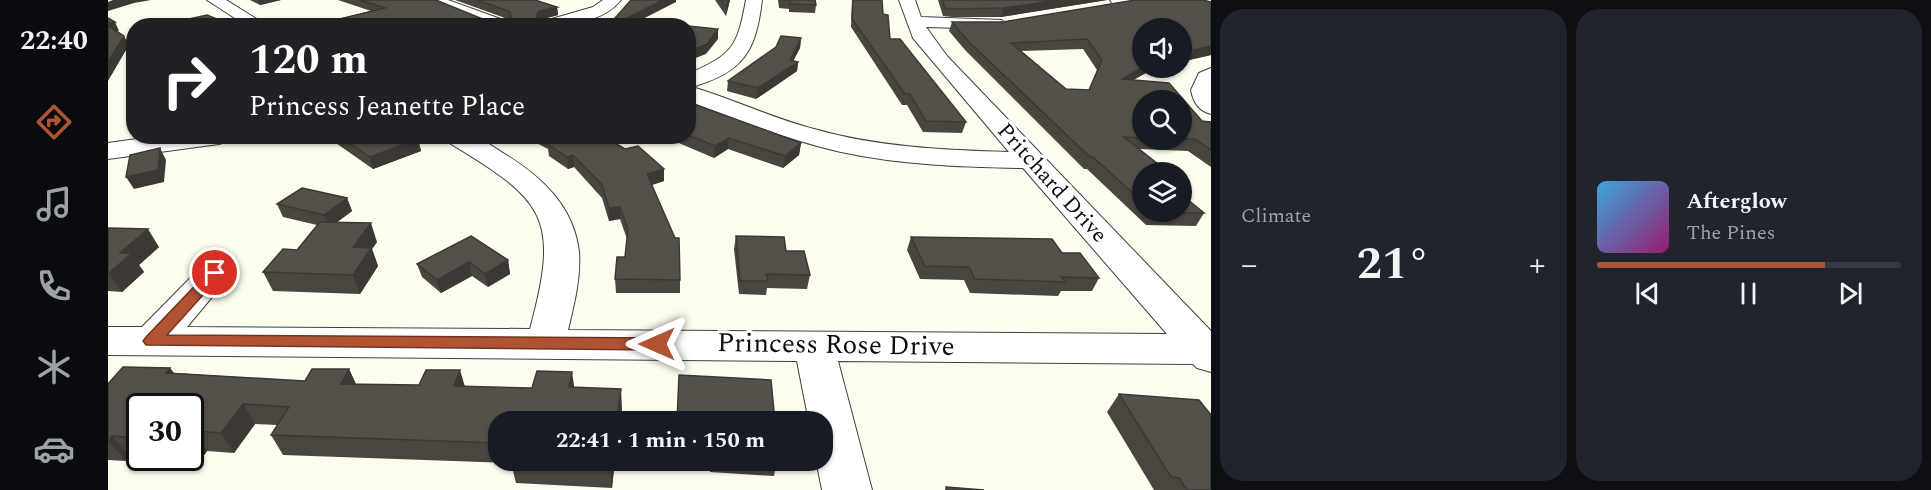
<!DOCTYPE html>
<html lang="en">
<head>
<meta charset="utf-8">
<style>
  body { margin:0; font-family:Spectral,serif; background:#20242c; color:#f1f3f6; height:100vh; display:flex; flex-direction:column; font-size:22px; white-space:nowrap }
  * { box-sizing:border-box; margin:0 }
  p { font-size:20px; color:#9ea1a6 }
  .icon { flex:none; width:33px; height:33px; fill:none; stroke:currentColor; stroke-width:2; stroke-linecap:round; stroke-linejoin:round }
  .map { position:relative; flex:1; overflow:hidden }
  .details { display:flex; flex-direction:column; gap:9px; padding:9px; background:#0d0f14; width:720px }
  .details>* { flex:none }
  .banner { position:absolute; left:18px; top:18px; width:570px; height:126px; border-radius:24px; box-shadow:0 2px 4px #0004; background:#202124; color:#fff; overflow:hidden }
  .tools { position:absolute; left:1024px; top:18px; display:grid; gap:12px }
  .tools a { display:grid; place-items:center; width:60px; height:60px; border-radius:50%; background:#171b24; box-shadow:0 2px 4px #0004; font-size:30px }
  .speed { position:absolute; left:18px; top:393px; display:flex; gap:12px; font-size:30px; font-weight:700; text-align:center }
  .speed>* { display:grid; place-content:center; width:78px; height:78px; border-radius:50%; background:#171b24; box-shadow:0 2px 4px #0004; line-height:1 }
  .speed .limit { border:3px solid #111; border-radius:9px; background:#fff; color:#111 }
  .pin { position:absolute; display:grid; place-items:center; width:51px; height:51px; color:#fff; margin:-26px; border:3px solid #fff; border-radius:50%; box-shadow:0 2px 6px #0007 }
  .me { position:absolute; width:66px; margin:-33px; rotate:270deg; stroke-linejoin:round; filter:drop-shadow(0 0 4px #0008) }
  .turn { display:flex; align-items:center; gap:21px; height:126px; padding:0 24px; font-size:27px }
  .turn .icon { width:78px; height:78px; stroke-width:2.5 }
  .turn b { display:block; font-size:42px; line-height:51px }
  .big { font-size:45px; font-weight:700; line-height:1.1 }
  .details .card { flex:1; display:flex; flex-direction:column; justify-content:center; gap:9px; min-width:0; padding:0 21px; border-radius:24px; background:#20242c }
  .song { display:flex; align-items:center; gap:18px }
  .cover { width:72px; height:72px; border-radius:9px; background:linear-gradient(135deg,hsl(200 70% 55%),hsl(320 70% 35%)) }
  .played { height:6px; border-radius:3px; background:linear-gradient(90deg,#b05332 75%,#363941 75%) }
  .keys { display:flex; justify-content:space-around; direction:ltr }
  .heat { display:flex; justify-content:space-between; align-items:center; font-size:33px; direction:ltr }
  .details .tiles { flex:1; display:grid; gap:9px; grid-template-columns:repeat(2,1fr) }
  .trip { position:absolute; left:380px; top:411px; width:345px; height:60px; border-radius:24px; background:#171b24; box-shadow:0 2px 4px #0004; font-weight:700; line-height:60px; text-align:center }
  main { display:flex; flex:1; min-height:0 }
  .tabs { display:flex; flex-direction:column; width:108px; justify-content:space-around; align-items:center; background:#090b0e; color:#9ea1a6 }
  .tabs .icon { width:42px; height:42px }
  .tabs .current { color:#b05332 }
  .tabs b { font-size:27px; color:#f1f3f6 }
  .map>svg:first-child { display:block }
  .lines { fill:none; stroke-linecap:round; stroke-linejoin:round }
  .minor-casing { stroke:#404040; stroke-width:2 }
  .minor { fill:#fff; fill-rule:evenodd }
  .wall { fill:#494640; fill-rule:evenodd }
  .shaded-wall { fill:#3c3934 }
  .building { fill:#55514a; stroke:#3c3934; stroke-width:1.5; fill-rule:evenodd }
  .route { fill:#b05332; stroke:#723620; stroke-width:1.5 }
  .labels { text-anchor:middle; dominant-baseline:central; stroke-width:6; stroke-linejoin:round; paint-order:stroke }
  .street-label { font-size:22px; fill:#0d0d0d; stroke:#fff }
  .near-street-label { font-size:27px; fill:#0d0d0d; stroke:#fff }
</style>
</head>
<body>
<main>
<nav class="tabs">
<b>22:40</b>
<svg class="icon current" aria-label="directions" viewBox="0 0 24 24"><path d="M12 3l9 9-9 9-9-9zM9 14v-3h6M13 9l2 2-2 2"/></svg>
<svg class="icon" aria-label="music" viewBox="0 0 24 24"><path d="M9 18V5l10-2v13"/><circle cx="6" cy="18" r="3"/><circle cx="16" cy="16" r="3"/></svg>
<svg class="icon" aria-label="phone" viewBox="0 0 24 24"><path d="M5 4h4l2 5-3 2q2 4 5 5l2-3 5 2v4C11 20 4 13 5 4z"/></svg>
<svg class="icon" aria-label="climate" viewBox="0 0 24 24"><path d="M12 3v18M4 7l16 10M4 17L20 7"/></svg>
<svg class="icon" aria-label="car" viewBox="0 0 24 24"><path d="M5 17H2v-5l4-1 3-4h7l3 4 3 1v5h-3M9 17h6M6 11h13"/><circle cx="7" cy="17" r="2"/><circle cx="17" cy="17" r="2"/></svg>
</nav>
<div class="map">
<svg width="1103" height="490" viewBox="0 0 1103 490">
  <rect width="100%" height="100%" fill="#fcfdee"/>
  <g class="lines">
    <!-- minor casing -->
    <g class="minor-casing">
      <path id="minor" d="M99,0H118L160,26H139Z
        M317,0H340L401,22L403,26H378L319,3Z
        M495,0H513C495,23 457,26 431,26L433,22L485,7Z
        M638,0H654C648,51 636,72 584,87C625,99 664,118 706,129C769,147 835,150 901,152L805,38L791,0H807L813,17L894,20L897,24L894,28L888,29L818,27L839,56L1103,331V372L1089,368L1085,364L730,361L764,490H714L708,460H714V422H701L689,361L0,355V327H34L95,265L107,262L119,265L124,273L79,327L422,329C453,215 436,200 338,141L335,136C344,136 358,134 367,137C376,140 387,148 395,153C433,176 466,206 471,252C473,278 466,305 460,330L1059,334L915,168C854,167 793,165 733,152C680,140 631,120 580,101V74C625,54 629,48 638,0Z
        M1002,0H1024L1025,2L1017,7L1004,3Z
        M1103,68V114C1091,111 1085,102 1083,90L1091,73Z
        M50,136H123L120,141L111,144L0,159V143Z"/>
    </g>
    <!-- minor -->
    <use href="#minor" class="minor"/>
  </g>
  <!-- wall -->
  <path class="wall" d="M142,0H173L152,5Z
    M230,0H328L377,20L397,18L347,0H427L449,7L450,15L434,19H445L446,26L207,25L263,11Z
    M607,0H622L618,16Z
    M670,0H707L708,5L707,13L681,12V9L671,8Z
    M744,0H774L775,14L782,39L858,122L854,133L815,132L799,105H794L743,27Z
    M830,0H999L893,17H844L835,16Z
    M1027,0H1095L1103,2V55L1081,60L1074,58V28H1035V68H1047L1025,80L1061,83L1094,121L1103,122V167L1080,151L1031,149L1060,172H1035V212H1074V195L1096,213L1088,226L1038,225L979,169H976L857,50L841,31L844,22H895ZM975,49L989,70L981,90L958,89L913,51ZM1035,100H1074V140H1035Z
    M693,38L692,48L685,61L690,62L689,71L648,99L619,91L620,81Z
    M580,102L693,143L691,155L675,168L620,149L606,158L566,141L567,136H580Z
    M202,136H306L310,139L313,151L265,169L225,141L203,138Z
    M419,136H495L556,181L544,185L572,280V293H508L507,279L517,257L519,239L512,219L501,221L494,198L466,167L460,169L441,156L440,149L419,138Z
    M239,198L244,211L228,223L269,242L264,249L270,266L252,294L165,291L155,272L189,250L209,225L175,217L169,204Z
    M0,228L51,247L31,265L36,272L14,292L0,291Z
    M628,236L678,251L702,275L699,289L659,288L658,295L631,294L626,249Z
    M803,237L991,278L984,291H953L950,296L862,293L856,280L812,279L799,250Z
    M400,260L402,274L380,287L364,276L333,293L314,277L309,264Z
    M62,368L66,373L197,381L241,369L248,384L424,388L466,387L514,409L512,422H390V460H507L504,488L408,483L403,463L175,455L163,435L169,425L147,424L126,453L99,451L92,461L38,458H82V406H32V457L21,456L18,461L0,460V384Z
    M1011,394L1103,490H1046L999,412Z
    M603,460H669L666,476L602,472Z"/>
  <!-- shaded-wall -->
  <path class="shaded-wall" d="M5,0H43L26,3L0,11V2Z
    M150,0H173L152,5Z
    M555,0H568V2L521,26H503Z
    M620,0H622L618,16L619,7Z
    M950,0H999L893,17L896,8Z
    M449,7L450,15L432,20L429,25L428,16L431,11Z
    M7,22L11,31L2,33L0,30V23Z
    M610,29V39L598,54L580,61V52Z
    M16,36L21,45L0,81V62Z
    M693,38L692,48L682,67L690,62L689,71L648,99L650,88L682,60Z
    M1103,46V55L1081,60L1086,50Z
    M1035,68H1047L1009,89L1014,79Z
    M621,138L620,149L606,158L607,146Z
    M310,139L313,151L265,169L262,157Z
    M693,143L691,155L675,168L677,156Z
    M52,148L58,160L56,182L26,189L18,177Z
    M465,155L466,167L460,169L459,157Z
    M556,169V181L540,186L539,174Z
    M239,198L244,211L221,228L216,215Z
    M512,207V219L501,221V208Z
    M263,223L269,242L264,249L270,266L252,294L245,275V247Z
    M40,229L51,247L31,265L36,272L14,292L1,273L12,253Z
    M400,260L402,274L380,287L377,274Z
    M361,262L364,276L333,293L329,280Z
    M62,368L76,388L58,373Z
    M241,369L250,389L233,384Z
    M352,370L358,390L346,386Z
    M464,372L467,392L461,387Z
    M513,389L514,409L512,422H508Z
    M135,404L147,424L126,453L113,433Z
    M85,431L99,451L92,461L82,449V434Z
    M4,436L21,456L18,461L0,441Z
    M503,460H507L504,488L502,468Z"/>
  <!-- building -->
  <path class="building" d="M252,0H328L377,20L404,18L401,11L368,0H427L449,7L431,11L428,16L430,20L445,19L443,26L207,25L277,8Z
    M523,0H555L503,26H500Z
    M613,0H620L619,7Z
    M673,0H707L708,5L682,4V0Z
    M745,0H774L775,14L780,15L782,39H792L858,122L818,121L802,94H797L744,19Z
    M834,0H950L896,8L846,9L837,8Z
    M1027,0H1095L1103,2V46L1086,50L1074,47V28H1035V67L1014,79L1061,83L1094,121L1103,122V150L1087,139H1074V100H1035V138L1016,137L1060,172H1035V202L985,157H982L860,41L844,22H895ZM979,39L994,60L981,90L958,89L903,43Z
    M99,15L125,26H74L67,22Z
    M0,18L7,22L0,23Z
    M0,26L16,36L0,62Z
    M580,26L610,29L599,44L580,52Z
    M673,36L693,38L682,60L690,62L650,88L620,81L668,47Z
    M580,102L693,143L677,156L621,138L607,146L580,135Z
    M231,136H306L310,139L262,157Z
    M437,136H495L517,149L530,146L556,169L539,174L567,238H571L572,280L507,279L509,257H517L520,229L512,207L501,208L494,185L465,155L459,157L439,144L447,142Z
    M52,148L50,170L18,177L22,155Z
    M194,188L239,198L216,215L169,204Z
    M1074,195L1096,213L1046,212H1045H1074Z
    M212,222L263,223L245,247L263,248L245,275L155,272L175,249L189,250Z
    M0,228L40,229L12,253H24L1,273H0Z
    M363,236L400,260L377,274L361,262L329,280L309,264Z
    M628,236L676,237L678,251H696L702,275L658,274L660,281H632Z
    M803,237L944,239L954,253H972L991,278L953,277L958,282L867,279L861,267L817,266Z
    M15,367L62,368L58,373L197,381L204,369H241L233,384L311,385L318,370H352L346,386L424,388L429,371L464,372L461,387L513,389L508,422H390V443L163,435L181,407L135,404L113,433L85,431L82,434V406H32V438L4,436L0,441V384Z
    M571,375L663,380L667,422H569Z
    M1011,394L1091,400L1103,415V490H1079L1071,478L1063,477Z
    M403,460H503L502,468L403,463Z
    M838,487L876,490H838Z"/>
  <!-- route -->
  <path class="route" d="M107,268L114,273L112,276L59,335L549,338L555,340L558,344L555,348L549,350L38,345L35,341L38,337L102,270Z"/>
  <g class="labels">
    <!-- street labels -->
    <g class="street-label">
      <text transform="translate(944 183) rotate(48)">Pritchard Drive</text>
    </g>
    <!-- near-street labels -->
    <g class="near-street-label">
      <text transform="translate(728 345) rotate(1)">Princess Rose Drive</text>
    </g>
  </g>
</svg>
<div class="tools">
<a><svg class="icon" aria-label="sound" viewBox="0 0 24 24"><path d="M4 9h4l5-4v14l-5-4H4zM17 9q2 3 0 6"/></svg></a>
<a><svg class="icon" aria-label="search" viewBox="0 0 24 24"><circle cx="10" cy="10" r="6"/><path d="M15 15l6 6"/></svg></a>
<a><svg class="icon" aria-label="layers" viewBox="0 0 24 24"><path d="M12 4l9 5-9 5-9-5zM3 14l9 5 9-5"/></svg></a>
</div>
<div class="speed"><div class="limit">30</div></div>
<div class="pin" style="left:107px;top:273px;background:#d93025"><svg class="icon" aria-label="arrive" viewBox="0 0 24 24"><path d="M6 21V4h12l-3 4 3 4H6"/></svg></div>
<svg class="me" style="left:549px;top:344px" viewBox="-20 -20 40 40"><path d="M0-17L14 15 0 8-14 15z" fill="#b05332" stroke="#fff" stroke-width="4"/></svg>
<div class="trip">22:41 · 1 min · 150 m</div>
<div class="banner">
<div class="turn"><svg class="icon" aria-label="right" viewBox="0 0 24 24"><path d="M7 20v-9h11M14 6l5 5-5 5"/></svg><div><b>120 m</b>Princess Jeanette Place</div></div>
</div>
</div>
<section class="details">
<div class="tiles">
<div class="card"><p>Climate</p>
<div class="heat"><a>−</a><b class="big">21°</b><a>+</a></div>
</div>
<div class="card">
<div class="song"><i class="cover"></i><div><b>Afterglow</b><p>The Pines</p></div></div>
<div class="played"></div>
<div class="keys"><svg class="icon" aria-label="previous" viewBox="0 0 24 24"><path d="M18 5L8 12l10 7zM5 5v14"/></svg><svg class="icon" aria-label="pause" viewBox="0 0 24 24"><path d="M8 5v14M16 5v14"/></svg><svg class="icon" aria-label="next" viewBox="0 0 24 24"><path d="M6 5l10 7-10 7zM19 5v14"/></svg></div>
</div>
</div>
</section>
</main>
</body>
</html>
